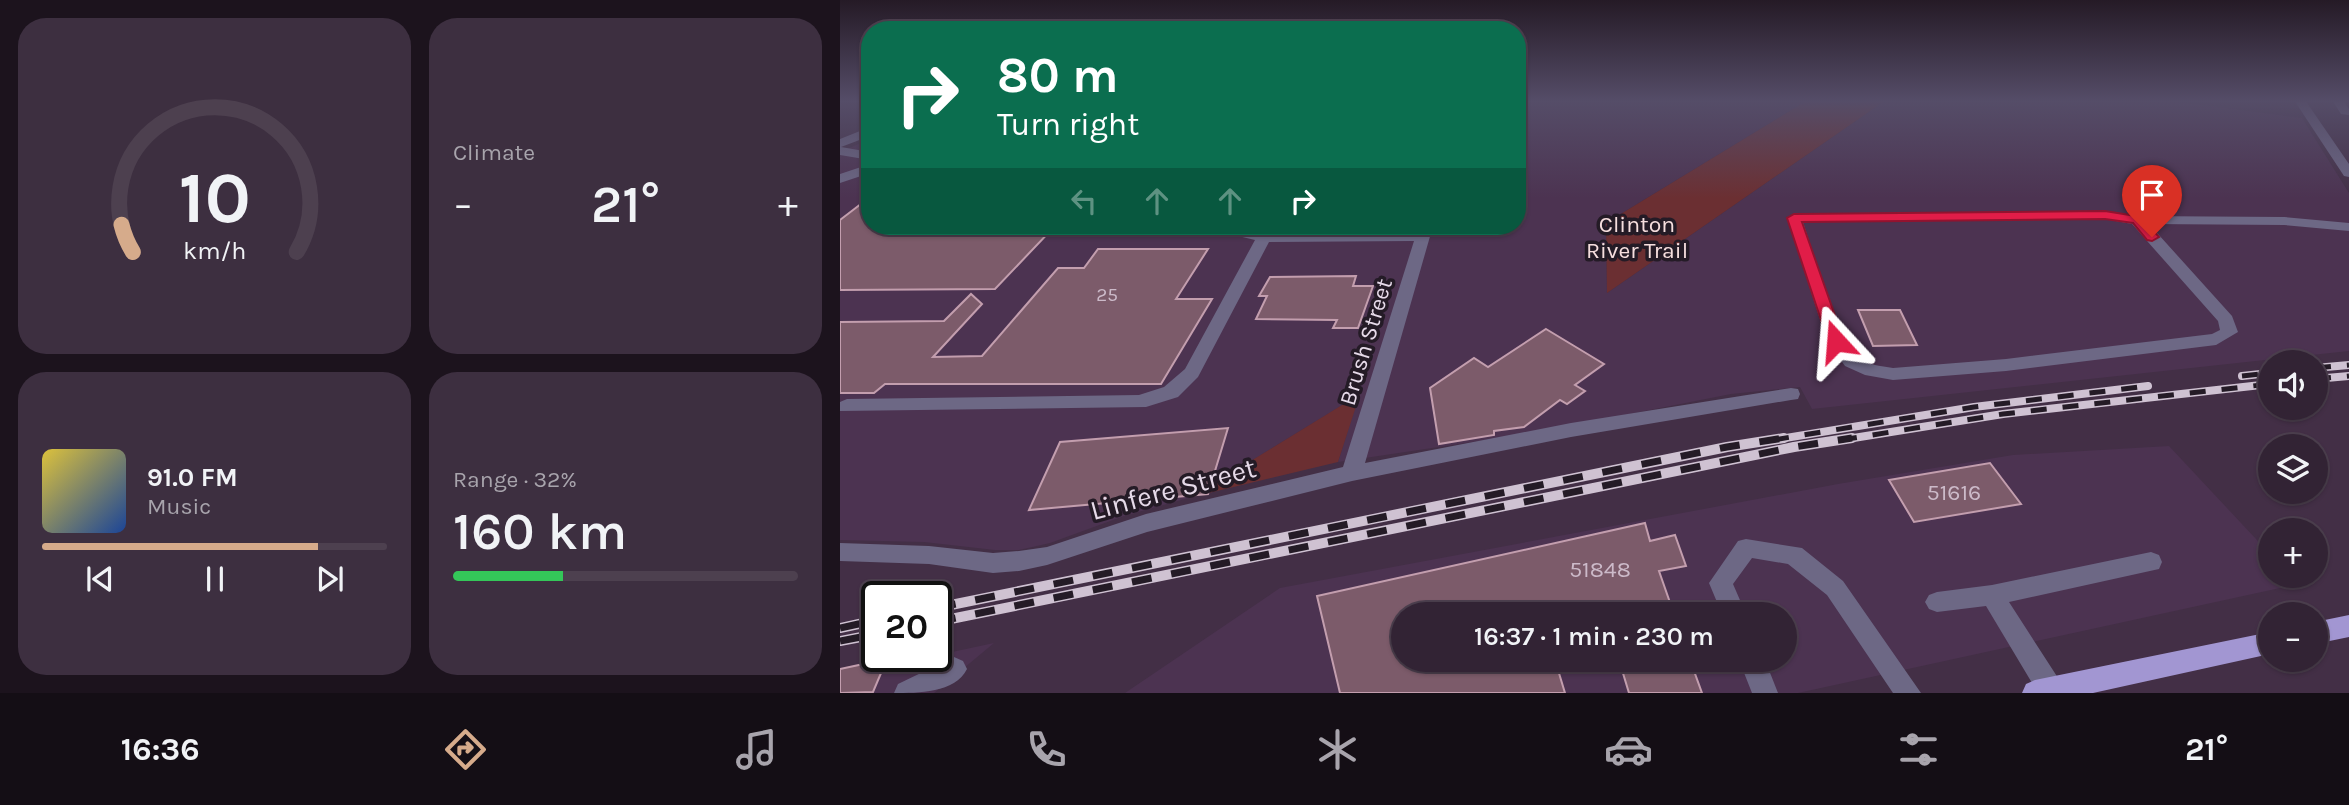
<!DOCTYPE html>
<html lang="en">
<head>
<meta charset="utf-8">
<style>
  body { margin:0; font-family:Karla,sans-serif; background:#3d2f40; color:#f1f3f6; height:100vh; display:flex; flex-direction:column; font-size:26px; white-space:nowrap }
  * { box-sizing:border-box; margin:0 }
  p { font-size:23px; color:#a8a4ac }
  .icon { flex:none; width:38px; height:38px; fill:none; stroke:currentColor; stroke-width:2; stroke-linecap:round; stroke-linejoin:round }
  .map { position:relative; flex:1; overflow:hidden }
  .drawer { display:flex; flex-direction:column; gap:18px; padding:18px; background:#1c131d; width:840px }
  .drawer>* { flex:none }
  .top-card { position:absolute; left:21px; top:21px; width:665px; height:214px; border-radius:28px; box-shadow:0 2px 5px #0004,0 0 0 2px #4d404f; background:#0b6e4f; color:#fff; overflow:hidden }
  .tools { position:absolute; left:1418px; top:350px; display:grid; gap:14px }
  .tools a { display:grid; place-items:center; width:70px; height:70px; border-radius:50%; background:#322334; box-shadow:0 2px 5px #0004,0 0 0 2px #4d404f; font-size:35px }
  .speed { position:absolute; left:21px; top:581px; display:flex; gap:14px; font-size:35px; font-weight:700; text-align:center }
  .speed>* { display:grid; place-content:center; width:91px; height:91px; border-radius:50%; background:#322334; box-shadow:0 2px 5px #0004,0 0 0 2px #4d404f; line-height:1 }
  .speed .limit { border:4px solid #111; border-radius:10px; background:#fff; color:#111 }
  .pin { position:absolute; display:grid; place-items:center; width:60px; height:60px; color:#fff; margin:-72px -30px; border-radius:50% 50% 50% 0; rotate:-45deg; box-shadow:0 0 7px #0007 }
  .pin .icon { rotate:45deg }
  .me { position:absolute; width:77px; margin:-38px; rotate:341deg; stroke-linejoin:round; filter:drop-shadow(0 0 5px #0008) }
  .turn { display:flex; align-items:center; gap:24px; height:147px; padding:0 21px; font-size:32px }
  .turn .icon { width:91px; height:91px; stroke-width:2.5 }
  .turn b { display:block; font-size:49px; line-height:60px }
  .lanes { display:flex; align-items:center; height:66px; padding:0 21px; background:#0003; justify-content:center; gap:35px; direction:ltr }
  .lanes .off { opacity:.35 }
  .big { font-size:52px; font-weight:600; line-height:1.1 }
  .drawer .card { flex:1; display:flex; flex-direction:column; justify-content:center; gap:10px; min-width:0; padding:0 24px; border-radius:28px; background:#3d2f40 }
  .drawer .dial { align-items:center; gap:0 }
  .dial svg { height:182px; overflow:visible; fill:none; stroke:#4d404f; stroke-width:7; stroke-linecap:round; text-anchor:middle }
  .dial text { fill:#f1f3f6; stroke:none }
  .song { display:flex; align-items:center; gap:21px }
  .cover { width:84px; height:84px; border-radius:10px; background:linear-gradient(135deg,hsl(50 70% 55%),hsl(220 70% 35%)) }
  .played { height:7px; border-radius:4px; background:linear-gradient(90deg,#d6ab8b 80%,#4d404f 80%) }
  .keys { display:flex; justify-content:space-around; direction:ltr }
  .heat { display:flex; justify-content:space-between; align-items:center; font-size:38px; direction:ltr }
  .charge { height:10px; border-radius:5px; background:linear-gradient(90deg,#34c759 32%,#4d404f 0) }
  .drawer .tiles { flex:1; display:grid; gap:18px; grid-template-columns:repeat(2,1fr) }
  .trip { position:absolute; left:551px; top:602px; width:406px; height:70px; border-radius:35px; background:#322334; box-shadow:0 2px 5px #0004,0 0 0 2px #4d404f; font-weight:600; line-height:70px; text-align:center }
  .dock { display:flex; height:112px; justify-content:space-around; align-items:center; background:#140e15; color:#a8a4ac }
  .dock .icon { width:49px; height:49px }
  .dock .on { color:#d6ab8b }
  .dock b { font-size:32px; color:#f1f3f6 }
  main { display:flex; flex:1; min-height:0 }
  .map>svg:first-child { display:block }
  .built { fill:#4c3351; fill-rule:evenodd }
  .green { fill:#6b2f32 }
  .building { fill:#7c5b6a; stroke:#c39eae; stroke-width:2 }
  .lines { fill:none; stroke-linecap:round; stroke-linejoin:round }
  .minor { fill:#6d6885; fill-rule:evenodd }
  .major { fill:#a296d2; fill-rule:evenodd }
  .rail-far1-casing { stroke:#cfc2d2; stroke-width:8 }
  .rail-casing { stroke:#cfc2d2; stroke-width:10 }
  .rail-far1 { stroke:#241b26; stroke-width:5; stroke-dasharray:16; stroke-linecap:butt }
  .rail { stroke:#241b26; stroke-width:7; stroke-dasharray:20; stroke-linecap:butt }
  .route { fill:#e11d48; stroke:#92132f; stroke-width:2 }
  .labels { text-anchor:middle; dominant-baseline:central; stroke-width:7; stroke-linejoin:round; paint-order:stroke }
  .number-label { font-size:19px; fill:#ccbac9 }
  .park-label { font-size:23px; fill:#f6dede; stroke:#241b26 }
  .street-label { font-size:23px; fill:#e6dae9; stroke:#241b26 }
  .near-number-label { font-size:23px; fill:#ccbac9 }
  .near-street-label { font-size:28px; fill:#e6dae9; stroke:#241b26 }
</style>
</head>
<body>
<main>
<section class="drawer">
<div class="tiles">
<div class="card dial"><svg viewBox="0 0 100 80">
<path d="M14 69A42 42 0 1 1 86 69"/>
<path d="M14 69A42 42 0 0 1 9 57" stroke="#d6ab8b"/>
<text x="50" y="56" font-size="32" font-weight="700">10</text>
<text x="50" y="72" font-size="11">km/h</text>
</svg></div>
<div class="card"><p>Climate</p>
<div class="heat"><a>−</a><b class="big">21°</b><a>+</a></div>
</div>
<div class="card">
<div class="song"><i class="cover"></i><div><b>91.0 FM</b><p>Music</p></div></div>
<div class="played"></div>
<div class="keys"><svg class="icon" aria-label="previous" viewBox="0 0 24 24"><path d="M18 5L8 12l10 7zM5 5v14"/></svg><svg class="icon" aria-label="pause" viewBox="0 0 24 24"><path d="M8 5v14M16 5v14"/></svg><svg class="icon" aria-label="next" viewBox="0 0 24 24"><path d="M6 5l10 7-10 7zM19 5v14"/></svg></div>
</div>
<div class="card"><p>Range · 32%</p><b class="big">160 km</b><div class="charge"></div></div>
</div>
</section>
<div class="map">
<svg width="1509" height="693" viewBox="0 0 1509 693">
  <rect width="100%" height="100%" fill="#432f46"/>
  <!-- built -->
  <path class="built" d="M677,100H968L766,223L767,293L1046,100H1325L1462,118L1509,193V351L972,409L960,387L891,394L693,433L498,462L519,395L352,497L284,516L210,543L179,550H155L84,542L0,540V152L30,139V226H677Z
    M1329,446L1430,554V576H1450L1458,584L958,693H285L440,588L998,484L1173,455ZM564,614H945V660H564Z
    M154,643L94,693H0V676Z"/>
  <!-- green -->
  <path class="green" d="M968,100H1046L767,293L766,223Z
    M520,394L498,462L352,497Z"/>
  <!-- building -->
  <path class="building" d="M30,197V226H215L155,289L0,290V220Z
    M258,249H368L336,299H372L321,384H45L34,393H0V322L104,321L131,294L142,304L93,357L142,356L218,268H244Z
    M516,276L513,286H533L518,328H493L497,320L416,319L427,296H419L430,277Z
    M1018,310H1060L1077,345L1033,346Z
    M706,329L764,364L735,385L745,391L727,404L720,400L684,427L654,431V435L599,444L590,388L634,358L648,367Z
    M388,428L368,494L189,510L220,442Z
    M1150,463L1181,504L1074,522L1049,480Z
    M805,523L810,541L835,535L846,566L819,571L834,614H564V660H715L725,693H500L477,596Z
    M47,659L33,692L0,693V669Z
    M779,660H850L862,693H789Z"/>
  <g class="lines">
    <!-- minor -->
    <path class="minor" d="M1454,100H1465L1509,164V177L1504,176Z
      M1492,100H1503L1509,109V115L1501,114Z
      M30,127V136L1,147L30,152V160L0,155V139Z
      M30,164V173L0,183V174Z
      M1265,211L1297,216L1444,217L1509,223V231L1444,225L1309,224L1392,316L1398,332L1376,345L1166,371L1053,380L1025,375L1005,366L987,341L947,218L954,214ZM1265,219L1292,224L1378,321L1380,330L1372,334L1166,359L1053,368C1041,366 1026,365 1017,357C997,340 973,251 963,222Z
      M233,226H390L424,234L577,232L579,226H593L525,463L731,423L951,388L958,389L960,394L958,399L951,400L731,437L512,481L307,532L207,565L179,571L153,573L89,564L0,561V543L89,546L153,553L179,551L207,547L306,514L503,467L574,241L429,242L358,377L338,397L306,407L0,411V402L7,399L299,395L324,387L345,369L415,240L377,231L250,233Z
      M906,539L962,548L1003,581L1081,693H1053L987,595L948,564L912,558L893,584L906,614H882L869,583L898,541Z
      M1311,552L1319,555L1322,562L1319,569L1169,602L1220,681L1223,693H1198L1146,606L1097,612L1089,609L1085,602L1089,595L1097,592L1152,585Z
      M114,657L123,661L127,669C115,693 78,693 54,693L58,684Z
      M899,660H925L938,693H912Z"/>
    <!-- major -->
    <path class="major" d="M1509,615V637L1475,644V622Z
      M1430,632V654L1253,693H1182L1186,684L1195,680Z"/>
    <!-- rail-far1 casing -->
    <g class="rail-far1-casing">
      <path id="rail-far1" d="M1475,368L1509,365
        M1402,376L1430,373
        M1475,379L1509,376
        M933,440L1134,407L1308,386
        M1001,440L1163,414L1430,384"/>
    </g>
    <!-- rail casing -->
    <g class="rail-casing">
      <path id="rail" d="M96,608L887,447L944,438
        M96,622L954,447L1012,438
        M0,628L37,620
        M0,641L37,634"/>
    </g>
    <!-- rail-far1 -->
    <use href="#rail-far1" class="rail-far1"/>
    <!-- rail -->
    <use href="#rail" class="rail"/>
  </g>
  <!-- sky -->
  <linearGradient id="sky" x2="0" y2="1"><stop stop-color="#251a26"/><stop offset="0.51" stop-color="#554d68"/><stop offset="1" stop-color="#554d68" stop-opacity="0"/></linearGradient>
  <rect width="1509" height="198" fill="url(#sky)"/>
  <!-- route -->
  <path class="route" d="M1265,211L1302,217L1319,237L1312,241L1307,240L1293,223L1265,219L962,222L1004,341L996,346L988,341L947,218L954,214Z"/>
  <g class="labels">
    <!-- number labels -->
    <g class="number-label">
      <text x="267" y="295">25</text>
    </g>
    <!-- park labels -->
    <g class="park-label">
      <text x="797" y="224">Clinton<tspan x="797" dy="26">River Trail</tspan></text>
    </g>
    <!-- street labels -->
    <g class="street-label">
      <text transform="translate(526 342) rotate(-73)">Brush Street</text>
    </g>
    <!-- near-number labels -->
    <g class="near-number-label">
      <text x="1114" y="492">51616</text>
      <text x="760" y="569">51848</text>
    </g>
    <!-- near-street labels -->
    <g class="near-street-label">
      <text transform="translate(333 489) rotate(-15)">Linfere Street</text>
    </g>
  </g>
</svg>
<div class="tools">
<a><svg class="icon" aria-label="sound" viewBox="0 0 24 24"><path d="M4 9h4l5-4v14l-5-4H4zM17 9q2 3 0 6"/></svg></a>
<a><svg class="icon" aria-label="layers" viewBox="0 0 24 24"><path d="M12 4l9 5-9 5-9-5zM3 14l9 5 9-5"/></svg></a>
<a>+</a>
<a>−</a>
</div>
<div class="speed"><div class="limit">20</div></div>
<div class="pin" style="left:1312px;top:237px;background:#d93025"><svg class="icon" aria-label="arrive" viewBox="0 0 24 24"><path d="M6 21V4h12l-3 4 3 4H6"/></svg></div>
<svg class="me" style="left:996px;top:341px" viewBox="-20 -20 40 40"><path d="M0-17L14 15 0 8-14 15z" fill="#e11d48" stroke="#fff" stroke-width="4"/></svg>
<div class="trip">16:37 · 1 min · 230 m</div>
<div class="top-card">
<div class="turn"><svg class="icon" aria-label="right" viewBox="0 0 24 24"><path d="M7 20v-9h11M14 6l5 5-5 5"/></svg><div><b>80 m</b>Turn right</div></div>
<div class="lanes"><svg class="icon off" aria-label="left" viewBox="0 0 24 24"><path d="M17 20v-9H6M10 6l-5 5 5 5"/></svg><svg class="icon off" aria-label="ahead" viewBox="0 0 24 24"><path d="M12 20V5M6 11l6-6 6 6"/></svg><svg class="icon off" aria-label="ahead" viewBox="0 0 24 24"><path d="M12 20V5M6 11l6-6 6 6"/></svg><svg class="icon" aria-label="right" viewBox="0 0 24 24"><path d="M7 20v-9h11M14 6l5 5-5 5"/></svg></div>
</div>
</div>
</main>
<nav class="dock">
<b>16:36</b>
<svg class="icon on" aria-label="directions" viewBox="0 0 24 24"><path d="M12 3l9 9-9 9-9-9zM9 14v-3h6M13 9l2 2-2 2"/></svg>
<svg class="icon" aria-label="music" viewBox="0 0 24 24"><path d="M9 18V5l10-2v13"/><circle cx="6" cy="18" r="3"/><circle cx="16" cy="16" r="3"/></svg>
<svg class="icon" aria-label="phone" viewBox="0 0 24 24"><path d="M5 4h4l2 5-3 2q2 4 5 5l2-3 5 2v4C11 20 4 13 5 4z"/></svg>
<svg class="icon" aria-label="climate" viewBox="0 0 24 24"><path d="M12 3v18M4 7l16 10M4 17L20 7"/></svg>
<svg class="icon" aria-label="car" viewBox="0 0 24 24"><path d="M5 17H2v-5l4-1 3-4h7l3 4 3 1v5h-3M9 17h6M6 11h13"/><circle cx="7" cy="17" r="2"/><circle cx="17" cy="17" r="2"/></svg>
<svg class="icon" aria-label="filters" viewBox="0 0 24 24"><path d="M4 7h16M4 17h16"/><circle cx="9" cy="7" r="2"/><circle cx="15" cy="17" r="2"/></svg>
<b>21°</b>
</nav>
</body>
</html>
